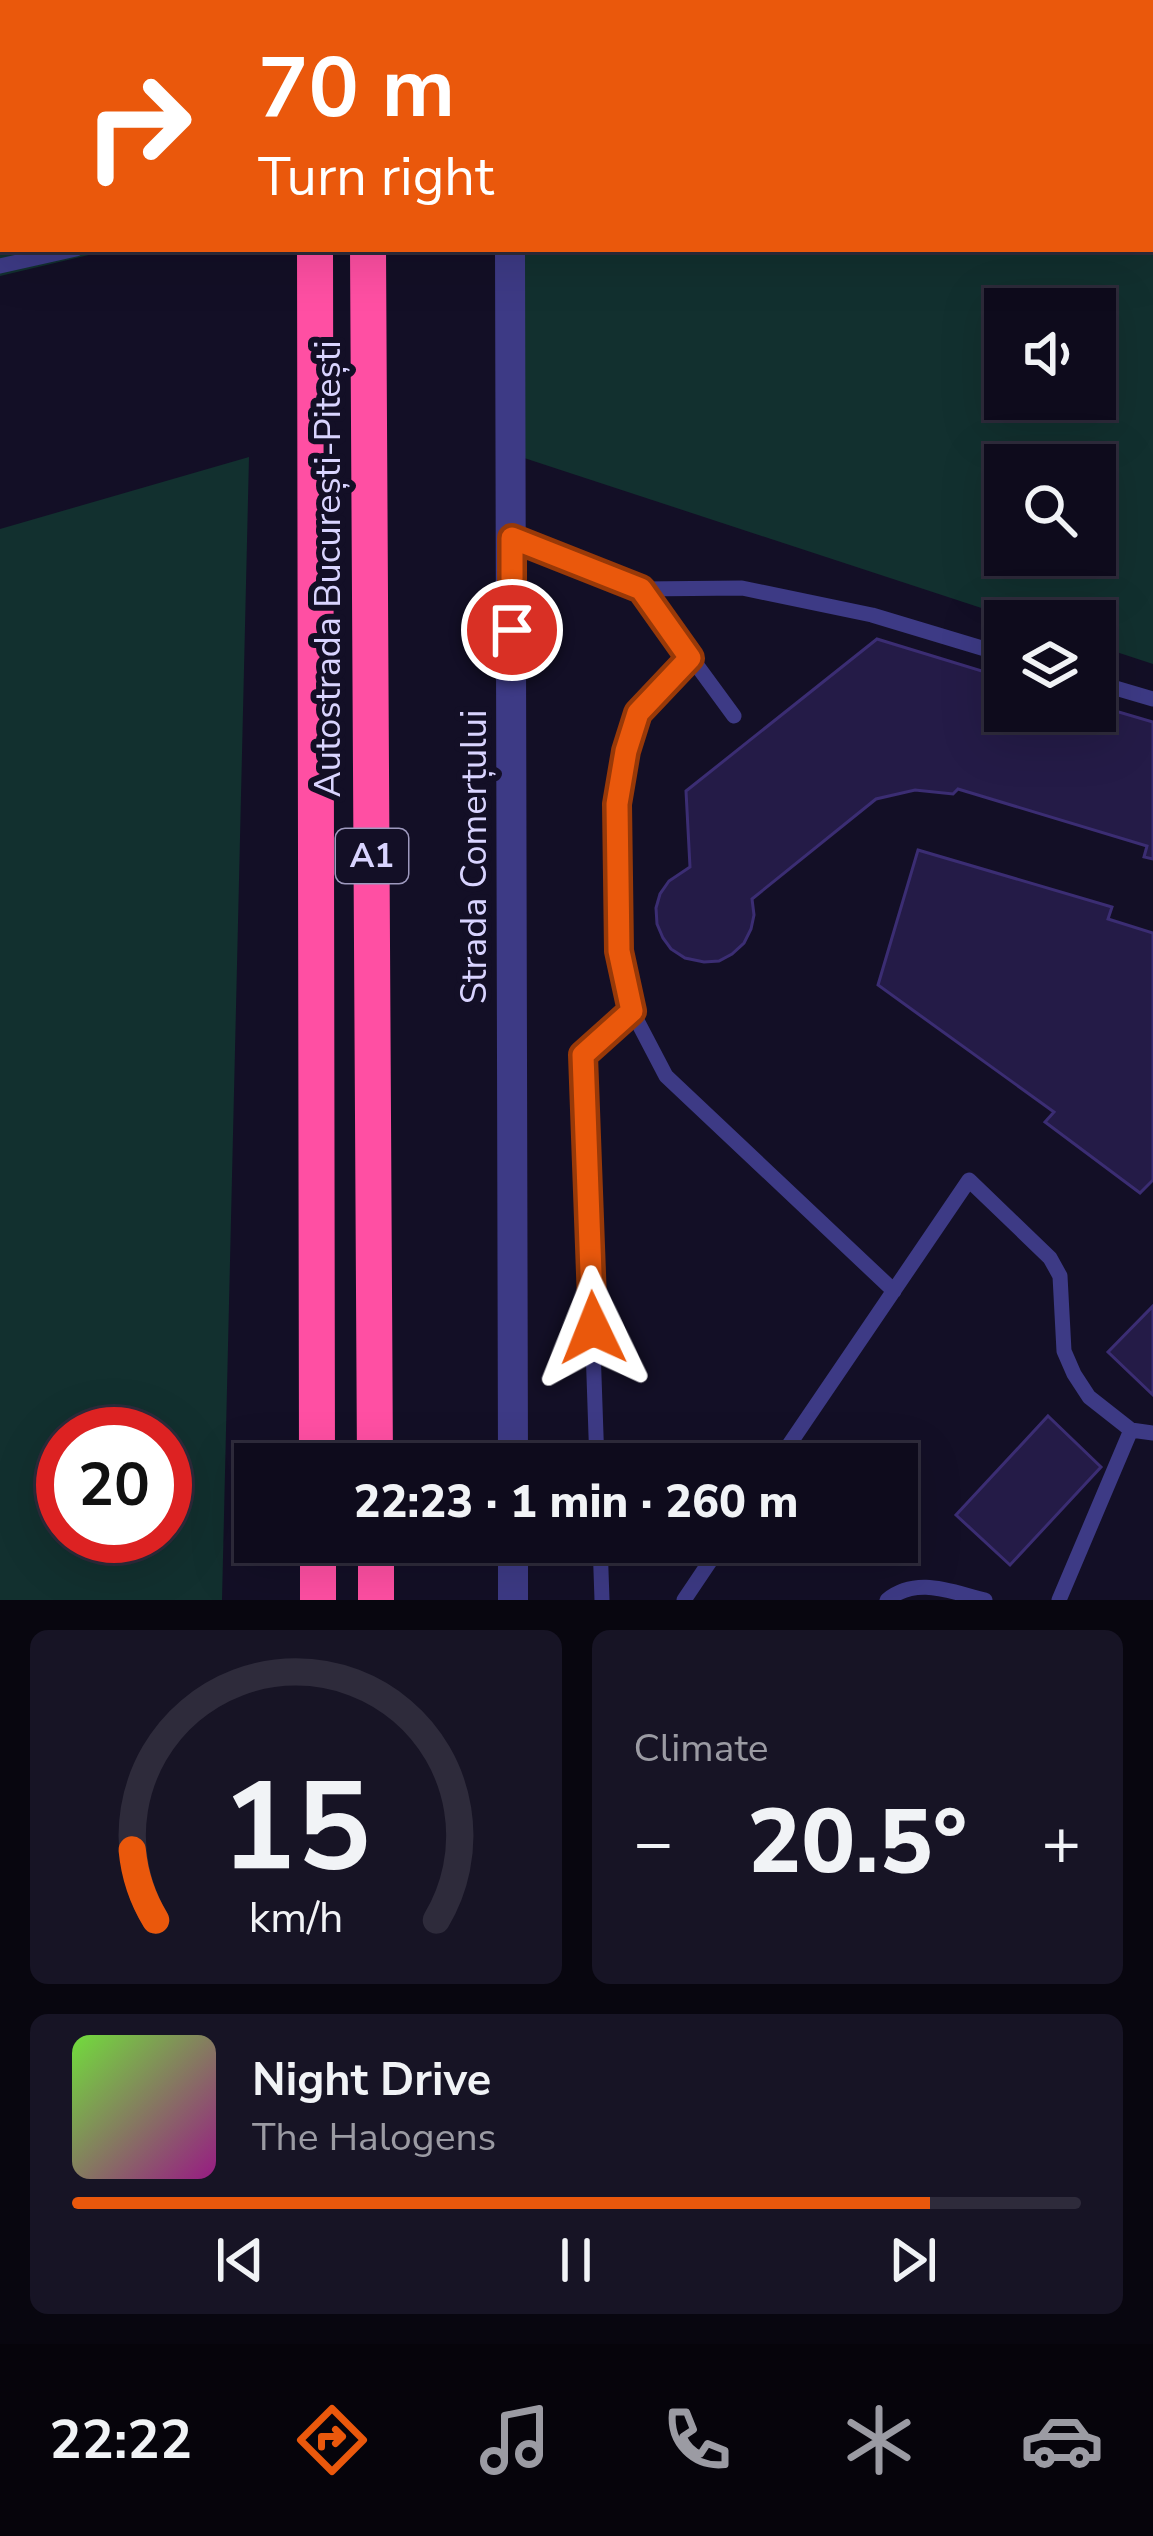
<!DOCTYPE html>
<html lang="en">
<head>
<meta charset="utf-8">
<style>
  body { margin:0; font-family:"Nunito Sans",sans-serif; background:#171425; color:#f1f3f6; height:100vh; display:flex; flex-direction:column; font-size:45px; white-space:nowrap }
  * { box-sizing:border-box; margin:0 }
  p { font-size:39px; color:#9b9ba3 }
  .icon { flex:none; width:66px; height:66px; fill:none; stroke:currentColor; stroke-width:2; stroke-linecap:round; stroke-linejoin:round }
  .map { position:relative; height:1600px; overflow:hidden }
  .panel { display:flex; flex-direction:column; gap:30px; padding:30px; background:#08060f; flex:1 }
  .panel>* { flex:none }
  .guide { position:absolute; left:0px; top:0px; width:1155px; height:252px; box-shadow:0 12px 48px #0002,0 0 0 3px #2e2b3b; background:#ea580c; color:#fff; overflow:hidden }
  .controls { position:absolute; left:984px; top:288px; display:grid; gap:24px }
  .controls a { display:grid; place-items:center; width:132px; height:132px; border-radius:0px; background:#0e0b1c; box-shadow:0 12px 48px #0002,0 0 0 3px #2e2b3b; font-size:60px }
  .speed { position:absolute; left:36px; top:1407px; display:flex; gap:24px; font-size:60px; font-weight:700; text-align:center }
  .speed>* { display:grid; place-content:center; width:156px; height:156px; border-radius:50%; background:#0e0b1c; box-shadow:0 12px 48px #0002,0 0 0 3px #2e2b3b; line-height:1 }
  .speed .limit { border:18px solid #d22; background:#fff; color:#111 }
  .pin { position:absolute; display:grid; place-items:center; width:102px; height:102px; color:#fff; margin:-51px; border:6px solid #fff; border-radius:50%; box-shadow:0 3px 12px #0007 }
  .me { position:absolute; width:132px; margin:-66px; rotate:358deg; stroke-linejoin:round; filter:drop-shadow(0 0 9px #0008) }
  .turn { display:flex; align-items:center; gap:42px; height:252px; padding:0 60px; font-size:54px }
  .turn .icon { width:156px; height:156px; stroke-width:2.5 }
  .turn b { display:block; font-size:84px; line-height:102px }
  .big { font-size:90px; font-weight:800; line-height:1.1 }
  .panel .widget { flex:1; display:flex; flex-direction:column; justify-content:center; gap:18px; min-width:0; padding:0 42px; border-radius:18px; background:#171425 }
  .panel .dial { align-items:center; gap:0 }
  .dial svg { height:312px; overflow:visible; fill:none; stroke:#2e2b3b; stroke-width:7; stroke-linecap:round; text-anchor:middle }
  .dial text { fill:#f1f3f6; stroke:none }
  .song { display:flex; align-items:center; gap:36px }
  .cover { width:144px; height:144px; border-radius:18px; background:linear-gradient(135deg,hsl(100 70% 55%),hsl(310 70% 35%)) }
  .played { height:12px; border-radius:6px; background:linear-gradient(90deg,#ea580c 85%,#2e2b3b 85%) }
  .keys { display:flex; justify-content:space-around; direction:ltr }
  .heat { display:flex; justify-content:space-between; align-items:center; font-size:66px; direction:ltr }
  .panel .tiles { flex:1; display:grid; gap:30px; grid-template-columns:1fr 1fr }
  .widget:last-child { grid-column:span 2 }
  .trip { position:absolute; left:234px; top:1443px; width:684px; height:120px; border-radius:0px; background:#0e0b1c; box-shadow:0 12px 48px #0002,0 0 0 3px #2e2b3b; font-weight:800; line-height:120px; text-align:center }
  .dock { display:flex; height:192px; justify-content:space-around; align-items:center; background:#06040b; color:#9b9ba3 }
  .dock .icon { width:84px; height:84px }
  .dock .on { color:#ea580c }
  .dock b { font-size:54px; color:#f1f3f6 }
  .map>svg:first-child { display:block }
  .green { fill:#12302f; fill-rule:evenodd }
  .building { fill:#241b47; stroke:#3b2d73; stroke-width:3 }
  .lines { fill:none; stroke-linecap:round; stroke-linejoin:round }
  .service { stroke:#3d3a85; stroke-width:15 }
  .minor { stroke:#3d3a85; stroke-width:30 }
  .motorway { stroke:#ff4fa3; stroke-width:36 }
  .route-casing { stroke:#983908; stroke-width:30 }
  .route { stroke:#ea580c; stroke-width:21 }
  .labels { text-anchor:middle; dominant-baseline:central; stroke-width:12; stroke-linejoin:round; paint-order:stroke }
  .shield { fill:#130f26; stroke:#9e99be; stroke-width:3 }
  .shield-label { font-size:33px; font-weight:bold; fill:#d9d4ff }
  .street-label { font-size:36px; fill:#d9d4ff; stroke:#130f26 }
</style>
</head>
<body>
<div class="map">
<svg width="1153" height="1600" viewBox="0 0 1153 1600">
  <rect width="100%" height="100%" fill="#130f26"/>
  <!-- green -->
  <path class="green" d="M0,0H254V3H3V249H114L0,276Z
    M508,0H1153V664L1095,645V621H1021L512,454L510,249H1152V3H508ZM1005,309H1095V399H1005ZM1005,465H1095V555H1005Z
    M249,457L222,1600H0V529ZM63,1434H165V1536H63Z"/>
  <!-- building -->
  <path class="building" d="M877,639L1005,678V711H1095V705L1153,722V859L1144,857L1147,846L958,789L953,794L915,790L876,799L752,899L754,915L751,929L744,943L732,954L719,961L704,962L685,958L671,949L663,938L657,924L656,908L660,894L669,881L690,867L686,791Z
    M918,850L1112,907L1108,919L1153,933V1180L1140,1193L1045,1122L1054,1112L878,985Z
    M1153,1306V1395L1108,1352Z
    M1048,1416L1101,1467L1010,1565L956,1515Z"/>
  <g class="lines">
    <!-- service -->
    <path class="service" d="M231,0V3
      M0,266L76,249
      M512,538L641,589L742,588L872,615L1005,655
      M641,589L734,716
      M690,658L638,713L626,751L617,804L618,951L632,1011L666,1076L894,1291
      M1095,682L1153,699
      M597,1464L583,1055L632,1011
      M776,1464L969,1180L1050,1258L1060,1276L1064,1351L1074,1374L1089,1397L1131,1430L1153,1433
      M600,1542L602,1600
      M684,1600L723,1542
      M887,1600C917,1576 951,1592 985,1600
      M1059,1600L1131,1430"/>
    <!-- minor -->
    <path class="minor" d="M508,0V3
      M510,249L513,1464
      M513,1542V1600"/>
    <!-- motorway -->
    <path class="motorway" d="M314,0V3
      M367,0V3
      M315,249L317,1464
      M368,249L375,1464
      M318,1542V1600
      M376,1542V1600"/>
  </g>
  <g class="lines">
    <!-- route casing -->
    <g class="route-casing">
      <path id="route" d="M512,630V538L641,589L690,658L638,713L626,751L617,804L619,951L632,1011L583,1055L593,1328"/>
    </g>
    <!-- route -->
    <use href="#route" class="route"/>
  </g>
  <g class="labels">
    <!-- shield labels -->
    <rect class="shield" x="336" y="829" width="72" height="54" rx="9"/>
    <g class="shield-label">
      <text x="372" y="856">A1</text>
    </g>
    <!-- street labels -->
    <g class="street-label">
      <text transform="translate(328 569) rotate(-90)">Autostrada București-Pitești</text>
      <text transform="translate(474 857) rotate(-90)">Strada Comerțului</text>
    </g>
  </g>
</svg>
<div class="controls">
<a><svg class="icon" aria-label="sound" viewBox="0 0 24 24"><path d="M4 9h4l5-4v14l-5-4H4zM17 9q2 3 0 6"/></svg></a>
<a><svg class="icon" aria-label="search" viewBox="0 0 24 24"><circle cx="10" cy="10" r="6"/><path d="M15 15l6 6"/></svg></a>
<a><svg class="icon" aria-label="layers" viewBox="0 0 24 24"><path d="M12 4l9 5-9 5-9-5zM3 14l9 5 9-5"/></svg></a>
</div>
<div class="speed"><div class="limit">20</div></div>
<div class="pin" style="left:512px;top:630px;background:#d93025"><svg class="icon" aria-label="arrive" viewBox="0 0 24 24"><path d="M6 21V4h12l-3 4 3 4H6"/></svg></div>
<svg class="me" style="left:593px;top:1328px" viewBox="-20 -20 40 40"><path d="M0-17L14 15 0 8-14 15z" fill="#ea580c" stroke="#fff" stroke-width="4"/></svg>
<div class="trip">22:23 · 1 min · 260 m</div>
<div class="guide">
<div class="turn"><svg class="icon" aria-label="right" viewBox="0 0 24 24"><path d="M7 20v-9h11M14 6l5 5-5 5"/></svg><div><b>70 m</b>Turn right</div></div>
</div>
</div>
<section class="panel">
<div class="tiles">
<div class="widget dial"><svg viewBox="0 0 100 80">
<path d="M14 69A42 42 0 1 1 86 69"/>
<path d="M14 69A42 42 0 0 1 8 51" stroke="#ea580c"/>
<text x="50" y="56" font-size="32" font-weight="700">15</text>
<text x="50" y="72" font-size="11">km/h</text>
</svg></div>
<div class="widget"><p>Climate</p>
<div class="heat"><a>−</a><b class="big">20.5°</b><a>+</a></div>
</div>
<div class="widget">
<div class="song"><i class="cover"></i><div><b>Night Drive</b><p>The Halogens</p></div></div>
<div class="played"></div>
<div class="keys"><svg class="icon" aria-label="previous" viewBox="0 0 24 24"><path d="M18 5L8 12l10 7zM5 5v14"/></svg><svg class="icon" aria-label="pause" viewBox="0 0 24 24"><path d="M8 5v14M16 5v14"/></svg><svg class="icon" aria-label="next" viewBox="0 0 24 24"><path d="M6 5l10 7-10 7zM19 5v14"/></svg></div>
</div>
</div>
</section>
<nav class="dock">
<b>22:22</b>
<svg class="icon on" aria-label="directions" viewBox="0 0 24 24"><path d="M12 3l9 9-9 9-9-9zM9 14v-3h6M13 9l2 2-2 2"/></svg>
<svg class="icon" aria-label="music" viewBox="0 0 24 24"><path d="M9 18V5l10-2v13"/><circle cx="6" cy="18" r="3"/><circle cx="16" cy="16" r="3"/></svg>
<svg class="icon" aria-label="phone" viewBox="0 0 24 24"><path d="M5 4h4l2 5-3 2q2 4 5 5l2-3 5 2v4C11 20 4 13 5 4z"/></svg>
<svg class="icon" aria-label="climate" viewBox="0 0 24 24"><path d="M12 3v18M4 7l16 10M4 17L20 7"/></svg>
<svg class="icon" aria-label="car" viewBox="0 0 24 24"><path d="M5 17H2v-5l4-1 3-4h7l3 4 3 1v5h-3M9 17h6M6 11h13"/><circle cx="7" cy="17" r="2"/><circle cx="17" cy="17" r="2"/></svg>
</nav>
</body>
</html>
